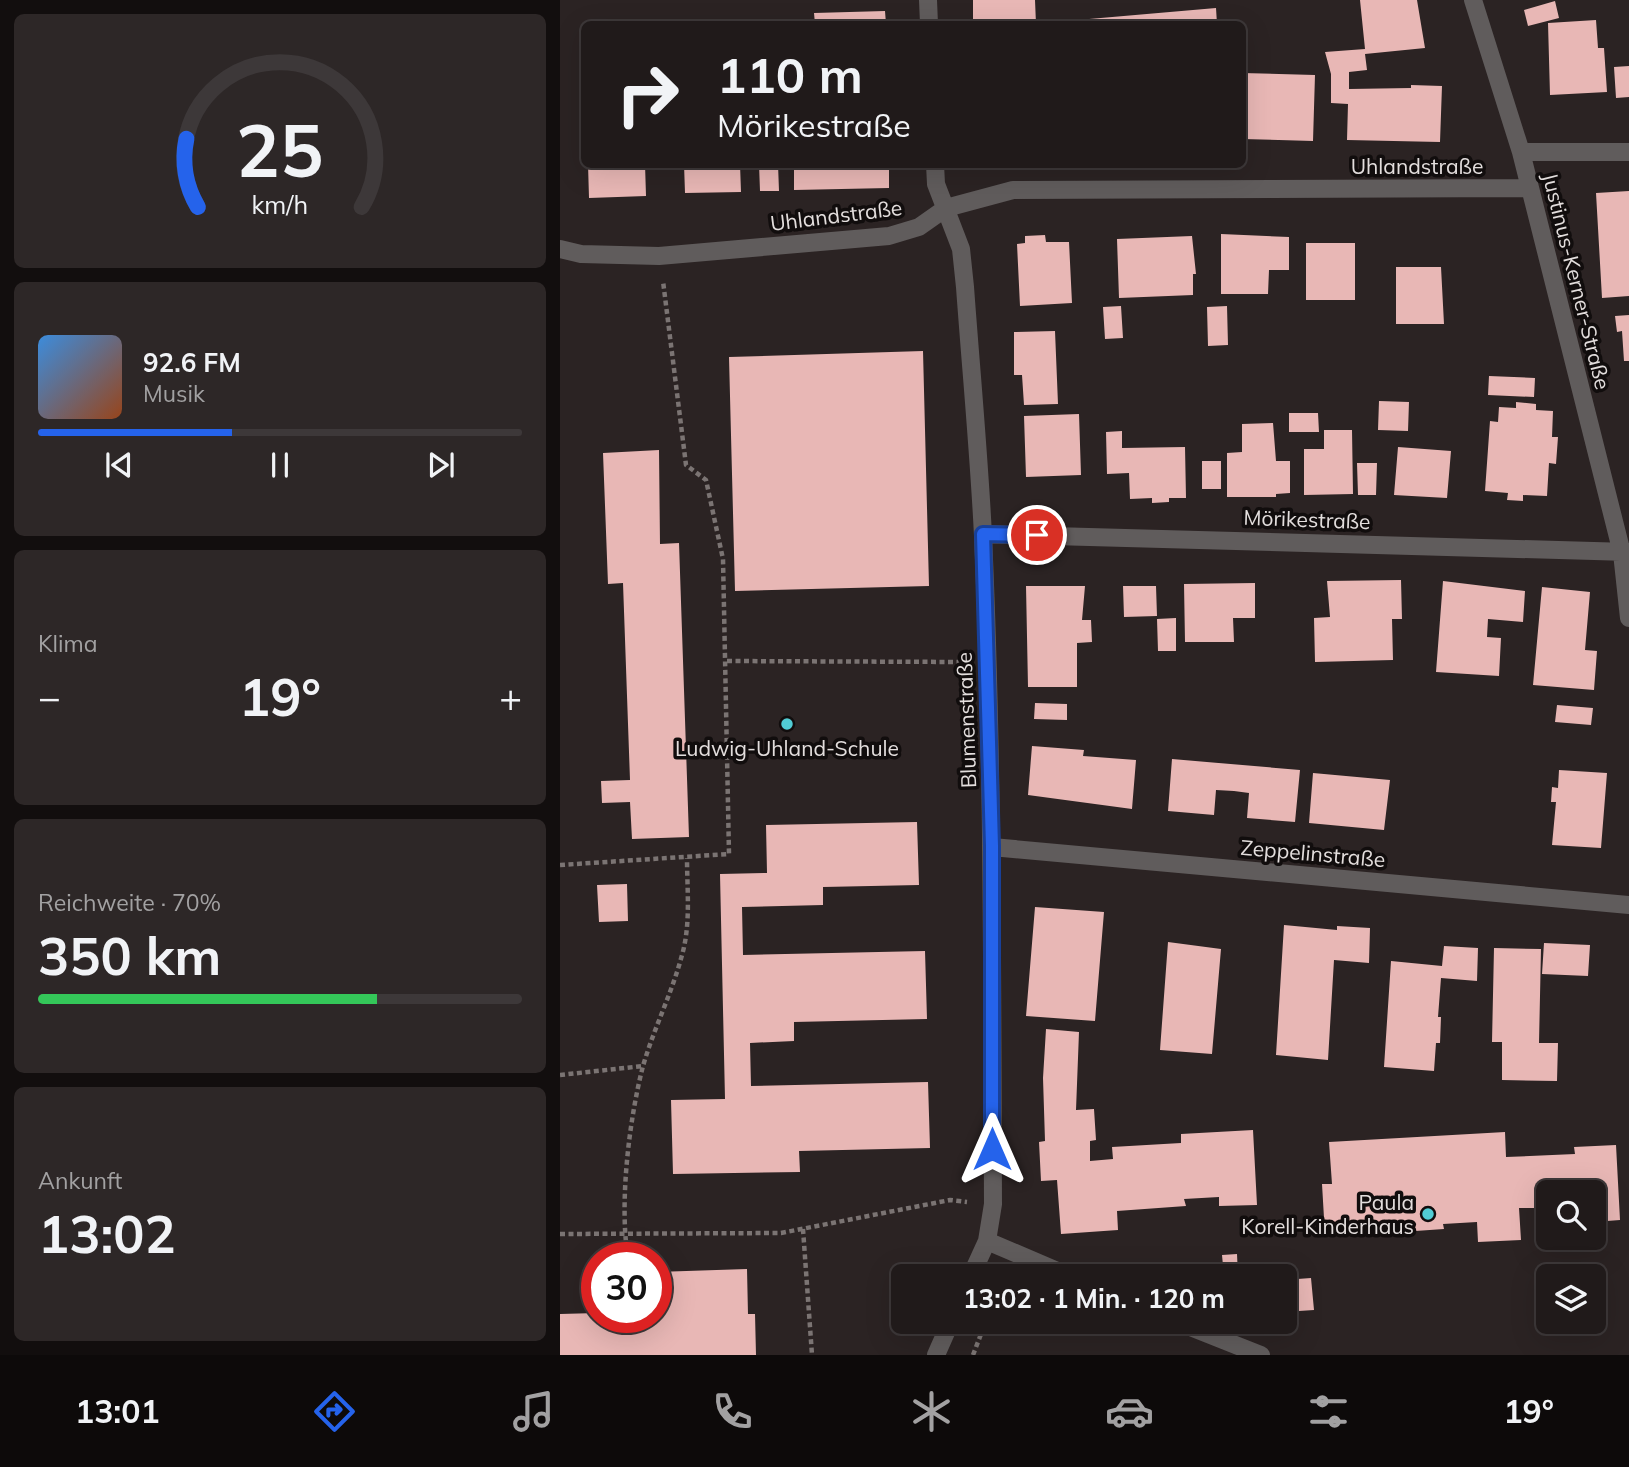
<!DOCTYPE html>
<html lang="de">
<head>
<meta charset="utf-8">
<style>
  body { margin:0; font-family:Mulish,sans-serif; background:#2d2727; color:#f1f3f6; height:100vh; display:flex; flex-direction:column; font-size:26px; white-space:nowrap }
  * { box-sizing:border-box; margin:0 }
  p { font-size:23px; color:#a2a1a2 }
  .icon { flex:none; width:38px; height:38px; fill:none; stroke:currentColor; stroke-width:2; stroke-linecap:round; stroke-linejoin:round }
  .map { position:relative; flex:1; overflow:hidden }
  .sheet { display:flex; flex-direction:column; gap:14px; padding:14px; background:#120e0e; width:560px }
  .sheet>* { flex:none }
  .guide { position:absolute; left:21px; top:21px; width:665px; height:147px; border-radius:10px; box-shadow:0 7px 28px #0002,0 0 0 2px #3d3839; background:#201a1a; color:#f1f3f6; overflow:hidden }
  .controls { position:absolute; left:976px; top:1180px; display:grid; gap:14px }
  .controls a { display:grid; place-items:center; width:70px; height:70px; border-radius:10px; background:#201a1a; box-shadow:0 7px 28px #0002,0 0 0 2px #3d3839; font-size:35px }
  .speed { position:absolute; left:21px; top:1242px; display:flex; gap:14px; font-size:35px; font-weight:700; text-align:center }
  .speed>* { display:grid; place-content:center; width:91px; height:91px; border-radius:50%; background:#201a1a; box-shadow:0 7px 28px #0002,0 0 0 2px #3d3839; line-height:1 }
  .speed .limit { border:10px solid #d22; background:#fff; color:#111 }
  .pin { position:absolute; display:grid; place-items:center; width:60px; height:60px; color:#fff; margin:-30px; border:4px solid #fff; border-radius:50%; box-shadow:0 2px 7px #0007 }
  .me { position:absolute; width:77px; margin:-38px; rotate:0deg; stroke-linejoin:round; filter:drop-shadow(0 0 5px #0008) }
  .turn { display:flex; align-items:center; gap:24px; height:147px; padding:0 21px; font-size:32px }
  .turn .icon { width:91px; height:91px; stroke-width:2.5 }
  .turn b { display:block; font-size:49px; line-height:60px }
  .big { font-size:52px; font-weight:700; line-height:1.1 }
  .sheet .card { flex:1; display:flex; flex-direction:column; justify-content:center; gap:10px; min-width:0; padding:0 24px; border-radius:10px; background:#2d2727 }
  .sheet .dial { align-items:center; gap:0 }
  .dial svg { height:182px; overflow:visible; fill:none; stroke:#3d3839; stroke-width:7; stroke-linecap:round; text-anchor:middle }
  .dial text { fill:#f1f3f6; stroke:none }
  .song { display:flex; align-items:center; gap:21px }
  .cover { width:84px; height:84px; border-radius:10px; background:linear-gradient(135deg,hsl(210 70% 55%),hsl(20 70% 35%)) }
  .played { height:7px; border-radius:4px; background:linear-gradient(90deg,#2563eb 40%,#3d3839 40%) }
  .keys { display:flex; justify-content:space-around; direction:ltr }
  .heat { display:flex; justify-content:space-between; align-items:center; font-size:38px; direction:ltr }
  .charge { height:10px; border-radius:5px; background:linear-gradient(90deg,#34c759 70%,#3d3839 0) }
  .trip { position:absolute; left:331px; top:1264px; width:406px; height:70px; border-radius:10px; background:#201a1a; box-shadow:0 7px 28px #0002,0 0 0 2px #3d3839; font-weight:700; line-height:70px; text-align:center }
  .tabs { display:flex; height:112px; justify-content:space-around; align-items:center; background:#0d0a0a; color:#a2a1a2 }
  .tabs .icon { width:49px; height:49px }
  .tabs .active { color:#2563eb }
  .tabs b { font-size:32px; color:#f1f3f6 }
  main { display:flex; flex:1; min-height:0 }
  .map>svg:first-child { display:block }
  .building { fill:#e8b7b5 }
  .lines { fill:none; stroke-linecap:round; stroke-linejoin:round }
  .path { stroke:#7b7473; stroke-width:4.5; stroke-dasharray:5 3.5; stroke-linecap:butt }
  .street { stroke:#605c5c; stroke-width:18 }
  .route-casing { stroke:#184099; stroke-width:18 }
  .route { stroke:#2563eb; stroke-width:12 }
  .poi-dot { fill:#51ccd4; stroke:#110d0d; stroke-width:2.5 }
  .labels { text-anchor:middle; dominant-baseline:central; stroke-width:7; stroke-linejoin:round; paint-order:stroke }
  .street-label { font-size:21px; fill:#e3dedd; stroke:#110d0d }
  .poi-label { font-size:21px; fill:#e3dedd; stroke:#110d0d }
</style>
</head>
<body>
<main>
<section class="sheet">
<div class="card dial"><svg viewBox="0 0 100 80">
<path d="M14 69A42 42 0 1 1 86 69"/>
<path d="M14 69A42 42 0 0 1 9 39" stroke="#2563eb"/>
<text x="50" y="56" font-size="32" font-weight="700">25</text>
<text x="50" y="72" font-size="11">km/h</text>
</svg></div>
<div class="card">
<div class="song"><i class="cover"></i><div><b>92.6 FM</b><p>Musik</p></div></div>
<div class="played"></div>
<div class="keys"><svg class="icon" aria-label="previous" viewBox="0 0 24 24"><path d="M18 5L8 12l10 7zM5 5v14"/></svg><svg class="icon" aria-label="pause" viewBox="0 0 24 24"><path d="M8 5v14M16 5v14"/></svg><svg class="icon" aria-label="next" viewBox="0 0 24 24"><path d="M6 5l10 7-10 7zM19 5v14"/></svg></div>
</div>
<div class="card"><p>Klima</p>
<div class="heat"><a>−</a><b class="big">19°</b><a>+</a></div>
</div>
<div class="card"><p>Reichweite · 70%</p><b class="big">350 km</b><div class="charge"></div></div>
<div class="card"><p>Ankunft</p><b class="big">13:02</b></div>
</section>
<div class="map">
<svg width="1069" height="1355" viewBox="0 0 1069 1355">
  <rect width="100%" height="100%" fill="#2b2323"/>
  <!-- building -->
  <path class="building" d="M413,0H475L476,24H413Z
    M800,0H857L865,48L805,54L807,70L789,72V89L851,88V85L882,86L880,142L787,140L788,104L771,103V74L765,52L805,49Z
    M995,1L999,18L968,26L964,10Z
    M656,8L657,24H483V23Z
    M325,11L326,24H255L254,13Z
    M1036,20L1038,48H1044L1047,92L990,95L988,23Z
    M1069,66V97L1056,98L1054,67Z
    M682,73L755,75L753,141L682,139Z
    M28,164H85L86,196L29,198Z
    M124,164H180L181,192L125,193Z
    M199,164H218L219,191H200Z
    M234,164H329V188L234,190Z
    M1069,191V296L1042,298L1036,193Z
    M661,234L729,237V270H709L708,294H661Z
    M485,235L486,242H509L512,303L460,306L457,244L465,243V236Z
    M632,236L636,274H633V295L559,298L557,239Z
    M746,243H795V300H746Z
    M836,267H881L884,324H836Z
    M561,306L563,338L545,339L543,307Z
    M667,306L668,345L648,346L647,307Z
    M1069,315V361H1064L1062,331L1057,332L1055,316Z
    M495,331L498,404L464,405L462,375H454V332Z
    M363,351L369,586L175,591L169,357Z
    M929,376L975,378L974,397L928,395Z
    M819,401L849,402L848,431L818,430Z
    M956,402L976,404V410L993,411L992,437H998L996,464L989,463L987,496L963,495V501L947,500L948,493L925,491L930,421L938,422L939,407L956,408Z
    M729,413H758L759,432H729Z
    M519,414L521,475L466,477L464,416Z
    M713,423L716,461H730V493L716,494V497H667V453L682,452V424Z
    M764,430H792L793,494L744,495V449H764Z
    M562,431V448L625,447L626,498H609V502L592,503V498L570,499L569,473L547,474L546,432Z
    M838,447L891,451L887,498L834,495Z
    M99,450L100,544L119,543L129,837L72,839L70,802L42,803L41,781L70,780L63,583L48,584L43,453Z
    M642,461H661V489H642Z
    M797,463H817L816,495H798Z
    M841,580L842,619H832L833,660L755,662L754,618L770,617L767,581Z
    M883,581L965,591L963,622L928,619L927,637L941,638L939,676L876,672Z
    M695,583V618H673L674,642H625L624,584Z
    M466,586H525L522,620H531L532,642L517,643V687H468Z
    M563,586H596L597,616L564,617Z
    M982,587L1030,592L1025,650L1037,651L1034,690L973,685Z
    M616,618V651H598L597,619Z
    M475,703L507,704V720L474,719Z
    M997,705L1033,708L1031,725L995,722Z
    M472,746L524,750L523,756L576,760L572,809L468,795Z
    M612,759L740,770L735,822L687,818L689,793L674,791L656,790L654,815L608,811Z
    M999,770L1047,773L1041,848L992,845L996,802H991L992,787L998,788Z
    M753,773L830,780L824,830L749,823Z
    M357,822L359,885L263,887V905L182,907L183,955L365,951L367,1019L234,1022V1041L190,1043L191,1086L368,1082L370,1148L239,1151L240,1172L113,1174L111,1100L165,1099L160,874L207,873L206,825Z
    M67,884L68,921L39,922L37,885Z
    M475,907L544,912L535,1021L466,1016Z
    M724,925L777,930V926L810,928L809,963L774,960L768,1060L716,1055Z
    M608,942L661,949L652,1054L600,1050Z
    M984,943L1030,945L1028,976L982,974Z
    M884,946L918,948L917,981L881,978L878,1017H881L880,1043H876L874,1071L824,1067L831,961L882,966Z
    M934,948L981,949L979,1043H998L997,1081L942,1080V1042H932Z
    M486,1029L519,1032L516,1110L534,1109L536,1140L530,1141V1161L553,1159L552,1147L621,1143V1134L693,1130L697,1205L659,1206V1197L624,1199L626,1206L557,1211L558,1230L501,1234L497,1180L481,1181L479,1142L485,1141L483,1078Z
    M945,1132L946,1157L1015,1154L1014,1147L1056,1145L1060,1220L1034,1222V1192H989V1230L979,1231L978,1208H959L961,1240L918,1242L917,1222L883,1224L884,1229L841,1232V1226L807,1228V1233L765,1235L762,1184H772L769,1142Z
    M677,1254L678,1276H664L662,1255Z
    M187,1269L188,1314H195L196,1355H0V1314L37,1313V1318H96V1272Z
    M751,1278L754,1310L724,1312V1280Z"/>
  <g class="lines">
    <!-- path -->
    <path class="path" d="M167,661L401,662
      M0,865L169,854L163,559L146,480L126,465L103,281
      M0,1075L83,1066
      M243,1229L252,1355
      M0,1234L221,1233L390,1200L407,1202
      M68,1258C59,1204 69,1120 83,1066C94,1028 112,993 122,955C131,924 127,889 127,858
      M413,1355L426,1321"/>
    <!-- street -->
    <path class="street" d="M368,0L369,24
      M913,0L961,152L1062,553L1069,618
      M961,152H1069
      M375,164L376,184L401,249L405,287C411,370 419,453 423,536C433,758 432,981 433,1204L427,1241L411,1276
      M0,249L21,254L99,256L329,236L359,227L386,208L453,190L969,188
      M423,534L1069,552
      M432,847L1069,905
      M427,1241L509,1276
      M615,1321L701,1355
      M376,1355L391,1321"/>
  </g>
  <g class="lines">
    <!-- route casing -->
    <g class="route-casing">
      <path id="route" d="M432,1149V846L423,534L477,535"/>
    </g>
    <!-- route -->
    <use href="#route" class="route"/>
  </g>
  <!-- markers -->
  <g class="poi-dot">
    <circle cx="227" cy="724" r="7"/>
    <circle cx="868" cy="1214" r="7"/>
  </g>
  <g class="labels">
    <!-- street labels -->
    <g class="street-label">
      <text x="857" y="166">Uhlandstraße</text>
      <text transform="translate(276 215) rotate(-7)">Uhlandstraße</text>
      <text transform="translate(1017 281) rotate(76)">Justinus-Kerner-Straße</text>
      <text transform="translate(747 519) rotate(2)">Mörikestraße</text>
      <text transform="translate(406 720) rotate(-92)">Blumenstraße</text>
      <text transform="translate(753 853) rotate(5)">Zeppelinstraße</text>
    </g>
    <!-- poi labels -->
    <g class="poi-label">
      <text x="227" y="748">Ludwig-Uhland-Schule</text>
      <text x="854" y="1202" text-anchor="end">Paula<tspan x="854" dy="24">Korell-Kinderhaus</tspan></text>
    </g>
  </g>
</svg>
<div class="controls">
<a><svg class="icon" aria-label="search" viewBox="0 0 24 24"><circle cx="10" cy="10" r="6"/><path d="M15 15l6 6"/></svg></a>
<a><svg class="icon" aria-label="layers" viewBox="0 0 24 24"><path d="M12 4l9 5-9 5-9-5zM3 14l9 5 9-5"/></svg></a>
</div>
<div class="speed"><div class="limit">30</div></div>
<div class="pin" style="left:477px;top:535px;background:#d93025"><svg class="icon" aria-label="arrive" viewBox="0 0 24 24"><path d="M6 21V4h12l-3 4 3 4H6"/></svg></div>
<svg class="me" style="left:432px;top:1149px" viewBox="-20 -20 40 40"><path d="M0-17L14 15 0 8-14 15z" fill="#2563eb" stroke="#fff" stroke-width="4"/></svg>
<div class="trip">13:02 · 1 Min. · 120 m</div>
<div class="guide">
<div class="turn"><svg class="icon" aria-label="right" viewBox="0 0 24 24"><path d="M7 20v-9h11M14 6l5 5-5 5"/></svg><div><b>110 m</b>Mörikestraße</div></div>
</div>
</div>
</main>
<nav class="tabs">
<b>13:01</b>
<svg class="icon active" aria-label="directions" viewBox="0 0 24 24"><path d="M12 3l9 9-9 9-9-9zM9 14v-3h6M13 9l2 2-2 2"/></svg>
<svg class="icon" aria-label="music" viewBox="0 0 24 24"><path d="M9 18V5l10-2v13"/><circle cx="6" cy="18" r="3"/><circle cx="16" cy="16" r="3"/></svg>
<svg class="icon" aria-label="phone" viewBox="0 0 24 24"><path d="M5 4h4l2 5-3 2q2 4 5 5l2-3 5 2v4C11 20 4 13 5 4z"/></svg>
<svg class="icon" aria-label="climate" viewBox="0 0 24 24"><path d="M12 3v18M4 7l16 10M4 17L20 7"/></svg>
<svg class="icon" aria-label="car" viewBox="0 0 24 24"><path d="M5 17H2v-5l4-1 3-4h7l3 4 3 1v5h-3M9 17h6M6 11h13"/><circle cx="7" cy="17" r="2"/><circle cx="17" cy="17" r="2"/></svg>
<svg class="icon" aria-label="filters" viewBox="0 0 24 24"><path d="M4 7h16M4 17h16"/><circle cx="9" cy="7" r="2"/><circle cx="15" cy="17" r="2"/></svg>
<b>19°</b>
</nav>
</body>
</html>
